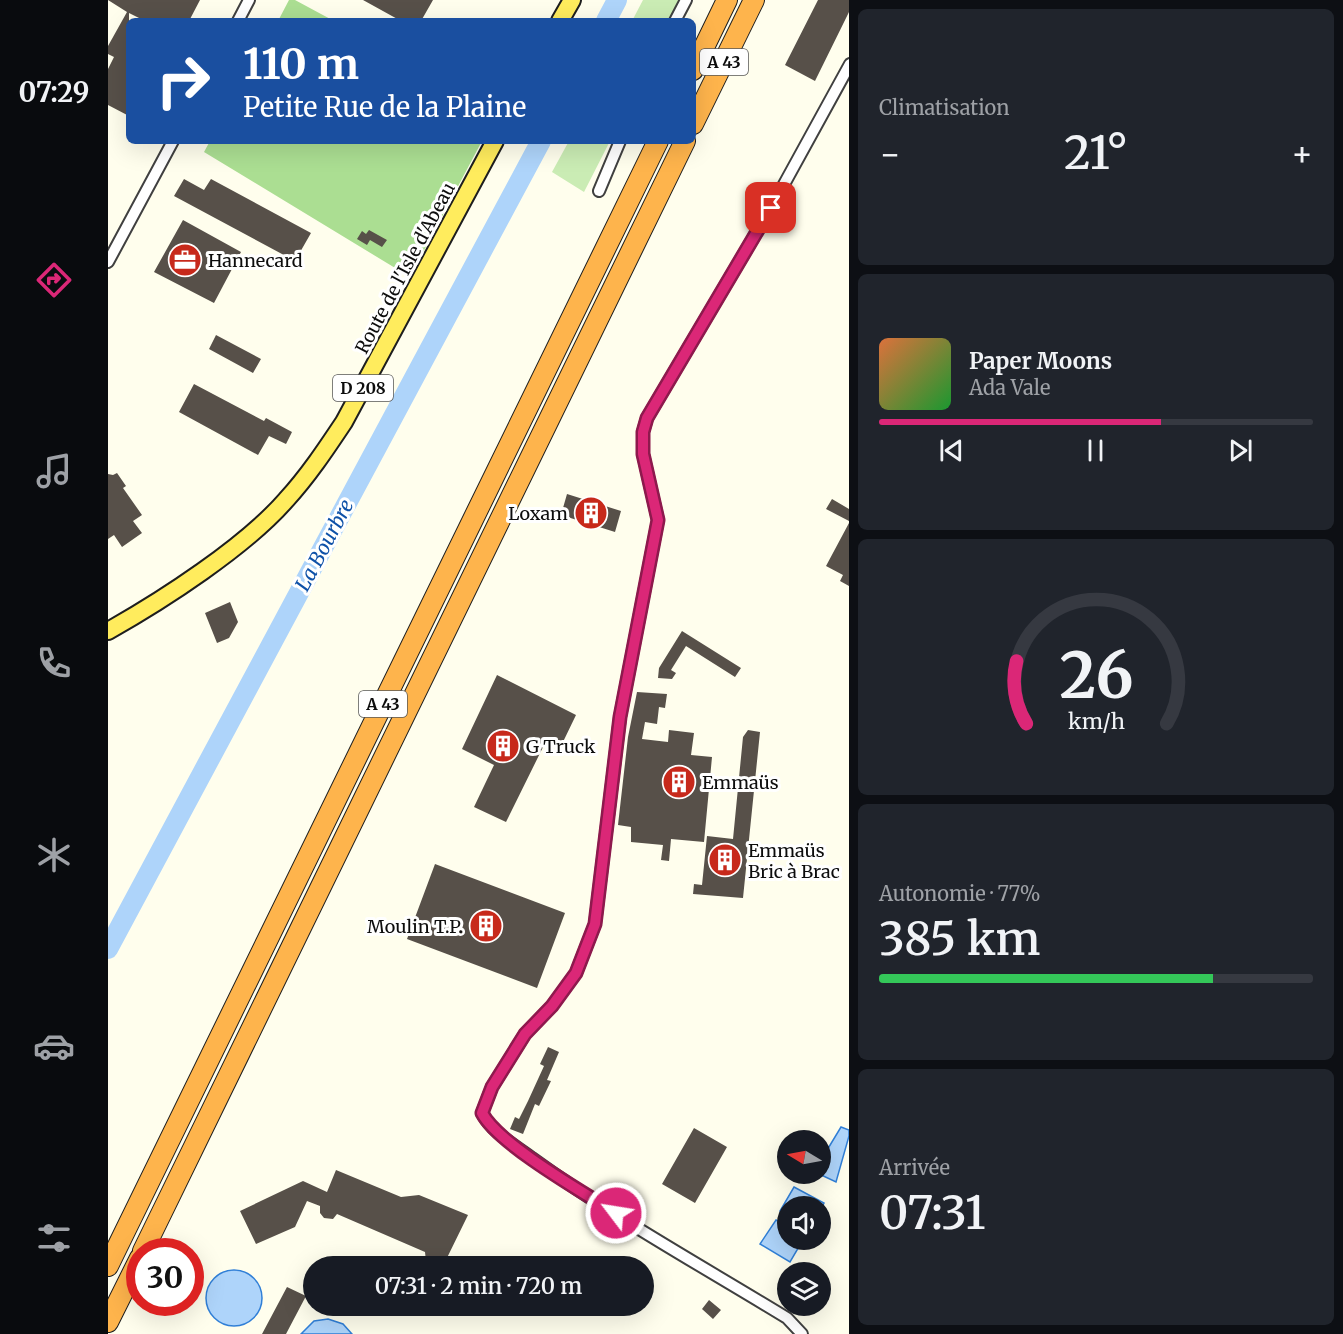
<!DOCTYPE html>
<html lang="fr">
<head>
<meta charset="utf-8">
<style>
  body { margin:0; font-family:Merriweather,serif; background:#20242c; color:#f1f3f6; height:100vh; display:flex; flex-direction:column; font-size:22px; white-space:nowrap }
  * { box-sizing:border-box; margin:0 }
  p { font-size:20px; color:#9ea1a6 }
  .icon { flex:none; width:33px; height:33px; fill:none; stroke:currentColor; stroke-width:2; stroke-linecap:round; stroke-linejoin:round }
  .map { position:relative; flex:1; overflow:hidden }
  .side { display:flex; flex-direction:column; gap:9px; padding:9px; background:#0d0f14; width:494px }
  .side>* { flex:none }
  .guide { position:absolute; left:18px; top:18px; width:570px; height:126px; border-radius:9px; box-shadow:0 6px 24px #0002; background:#1a4fa0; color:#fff; overflow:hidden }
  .needle { width:39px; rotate:280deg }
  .fabs { position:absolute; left:669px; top:1130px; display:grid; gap:12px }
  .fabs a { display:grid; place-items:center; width:54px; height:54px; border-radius:50%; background:#171b24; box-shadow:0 6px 24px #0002; font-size:30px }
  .speed { position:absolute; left:18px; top:1238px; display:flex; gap:12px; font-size:30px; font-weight:700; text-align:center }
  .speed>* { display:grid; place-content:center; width:78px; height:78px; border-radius:50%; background:#171b24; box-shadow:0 6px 24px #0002; line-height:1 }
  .speed .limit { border:9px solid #d22; background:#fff; color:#111 }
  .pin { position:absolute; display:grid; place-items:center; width:51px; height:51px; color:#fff; margin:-26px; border-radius:12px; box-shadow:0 3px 9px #0006 }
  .me { position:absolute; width:66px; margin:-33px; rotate:301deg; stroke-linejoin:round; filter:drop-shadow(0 0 4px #0008) }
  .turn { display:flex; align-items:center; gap:21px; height:126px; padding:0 18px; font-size:27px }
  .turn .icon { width:78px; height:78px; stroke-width:2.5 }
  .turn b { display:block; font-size:42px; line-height:51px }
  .big { font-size:45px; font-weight:600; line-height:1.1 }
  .side .widget { flex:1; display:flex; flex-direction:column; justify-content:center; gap:9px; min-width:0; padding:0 21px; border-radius:9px; background:#20242c }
  .side .dial { align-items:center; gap:0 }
  .dial svg { height:156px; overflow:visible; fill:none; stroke:#363941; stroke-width:7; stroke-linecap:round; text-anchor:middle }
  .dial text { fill:#f1f3f6; stroke:none }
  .song { display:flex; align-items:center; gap:18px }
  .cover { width:72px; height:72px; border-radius:9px; background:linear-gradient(135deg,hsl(20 70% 55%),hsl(130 70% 35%)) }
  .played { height:6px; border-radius:3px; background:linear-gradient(90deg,#db2777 65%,#363941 65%) }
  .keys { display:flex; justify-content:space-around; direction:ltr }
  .heat { display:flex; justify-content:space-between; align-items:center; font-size:33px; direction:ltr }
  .charge { height:9px; border-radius:4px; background:linear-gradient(90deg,#34c759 77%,#363941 0) }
  .trip { position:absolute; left:195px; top:1256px; width:351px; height:60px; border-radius:30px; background:#171b24; box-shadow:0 6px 24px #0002; font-weight:600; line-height:60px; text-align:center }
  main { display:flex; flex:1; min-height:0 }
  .tabs { display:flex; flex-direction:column; width:108px; justify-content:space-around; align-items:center; background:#090b0e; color:#9ea1a6 }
  .tabs .icon { width:42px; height:42px }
  .tabs .active { color:#db2777 }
  .tabs b { font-size:27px; color:#f1f3f6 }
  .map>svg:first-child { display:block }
  .green { fill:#caecb4 }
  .forest { fill:#abde92 }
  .water { fill:#aed4fa; stroke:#307fd7; stroke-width:1.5 }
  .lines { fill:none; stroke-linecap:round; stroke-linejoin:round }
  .river { stroke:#aed4fa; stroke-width:20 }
  .building { fill:#575049 }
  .minor-casing { stroke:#404040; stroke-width:14 }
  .primary-casing { stroke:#1e1e1e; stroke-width:20 }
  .motorway-casing { stroke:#1e1e1e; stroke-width:22 }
  .minor { stroke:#fff; stroke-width:10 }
  .primary { stroke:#ffec5d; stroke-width:16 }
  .motorway { stroke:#feb44c; stroke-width:20 }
  .route-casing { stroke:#8e194d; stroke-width:15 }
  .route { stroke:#db2777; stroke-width:10 }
  .labels { text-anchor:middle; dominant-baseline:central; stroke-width:6; stroke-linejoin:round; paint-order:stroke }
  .shield { fill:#fff; stroke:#565656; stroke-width:1.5 }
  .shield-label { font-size:16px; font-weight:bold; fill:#0d0d0d }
  .poi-label { font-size:18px; fill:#0d0d0d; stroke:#fff; text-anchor:start }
  .street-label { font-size:18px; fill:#0d0d0d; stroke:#fff }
  .water-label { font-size:20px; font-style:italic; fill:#0e51a8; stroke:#fff }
</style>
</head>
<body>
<main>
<nav class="tabs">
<b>07:29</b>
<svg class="icon active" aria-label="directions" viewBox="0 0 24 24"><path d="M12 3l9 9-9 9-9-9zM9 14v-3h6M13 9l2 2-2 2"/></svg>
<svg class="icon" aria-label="music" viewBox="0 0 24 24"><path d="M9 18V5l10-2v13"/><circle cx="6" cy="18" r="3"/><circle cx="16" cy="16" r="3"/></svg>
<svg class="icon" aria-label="phone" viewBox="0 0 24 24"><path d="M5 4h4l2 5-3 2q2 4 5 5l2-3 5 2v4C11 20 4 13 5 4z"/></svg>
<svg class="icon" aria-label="climate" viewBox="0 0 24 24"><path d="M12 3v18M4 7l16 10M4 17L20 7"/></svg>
<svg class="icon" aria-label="car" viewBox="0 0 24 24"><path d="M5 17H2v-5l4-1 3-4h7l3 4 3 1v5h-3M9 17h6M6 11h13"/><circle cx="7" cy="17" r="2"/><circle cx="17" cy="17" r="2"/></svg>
<svg class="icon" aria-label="filters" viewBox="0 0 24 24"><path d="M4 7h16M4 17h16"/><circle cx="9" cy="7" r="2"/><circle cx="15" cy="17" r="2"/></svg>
</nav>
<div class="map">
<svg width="742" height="1334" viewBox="0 0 742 1334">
  <rect width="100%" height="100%" fill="#fffeed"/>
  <!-- green -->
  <path class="green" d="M535,0H572L562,21H524Z
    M461,141H502L476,192L444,172Z"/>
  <!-- forest -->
  <path class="forest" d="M181,0H187L226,21H170Z
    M102,141H374L302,277L96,152Z"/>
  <!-- water -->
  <path class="water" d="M733,1127L741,1130V1136L728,1182L709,1173H712L713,1160Z
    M686,1187L716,1203L713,1209L712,1206H680L679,1216L672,1211Z
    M668,1220L679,1226L680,1239L695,1240L682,1262L652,1244Z
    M98 1298a28 28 0 1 1 56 0a28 28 0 1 1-56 0Z
    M220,1319L235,1324L244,1334H193L206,1321Z"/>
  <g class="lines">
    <!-- river -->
    <path class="river" d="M498,21L509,0
      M0,949L433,141"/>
  </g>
  <!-- building -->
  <path class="building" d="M0,0H92L81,21H37L21,13V116L0,105V69L6,57L0,54V46L19,12Z
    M255,0H325L313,21H293Z
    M710,0H741V12L707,81L677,65Z
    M76,179L96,190L103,179L203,233L187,261L66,196Z
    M75,220L133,252L106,303L46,272Z
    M261,230L279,240L274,247L262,240L259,245L249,239L254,231L258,234Z
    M108,335L153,359L145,373L101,349Z
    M86,384L156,421L158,418L184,432L178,444L161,436L150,455L71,412Z
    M9,473L18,486L15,488L34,515L25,521L34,533L14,547L6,535L0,539V474L5,475Z
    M459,494L513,511L507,532L453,515Z
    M724,499L741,509V521L718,509Z
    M741,523V586L732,581L735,575L718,566Z
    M122,602L130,622L121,638L109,643L97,613Z
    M574,631L633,668L627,677L578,646L563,670L568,673L564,679L550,678L551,668Z
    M389,675L468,715L454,744L440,737L398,822L366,807L386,765L354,749Z
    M529,692L559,694L557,708L551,707L549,724L537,722L534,739L560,742L561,730L586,733L583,755L604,757L596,842L563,839L561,861L553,860L555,845L523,842V827L510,825L520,737Z
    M640,730L652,732L635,898L585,894L586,884L594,885L599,836L625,839L635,737Z
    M327,864L457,913L429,988L299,939Z
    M440,1047L451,1052L439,1080L443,1081L431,1106L427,1104L415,1134L402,1129L407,1117L411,1119L420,1101L436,1066L432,1064Z
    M586,1128L619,1147L587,1203L554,1184Z
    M228,1170L293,1197L311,1195L360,1215L335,1266H323L318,1261L317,1252L229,1214L225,1219L216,1218L212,1213V1206L199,1201L187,1227L148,1244L132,1211L195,1181L219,1192Z
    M179,1287L198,1296L178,1334H154Z
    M601,1300L613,1310L605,1319L594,1309Z"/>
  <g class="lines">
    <!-- minor casing -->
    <g class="minor-casing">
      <path id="minor" d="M130,21L141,0
        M567,21L578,0
        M491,191L512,141
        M0,262L65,141
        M694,1334L679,1318C594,1266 505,1217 424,1158C407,1145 384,1133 374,1113L384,1087L417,1034L444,1006L468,973L487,924L512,717L550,520L535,454V432L539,418L663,208L742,64"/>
    </g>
    <!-- primary casing -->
    <g class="primary-casing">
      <path id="primary" d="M452,21L464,0
        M0,631C55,600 137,547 178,500C200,476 218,449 236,422L387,141"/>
    </g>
    <!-- motorway casing -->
    <g class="motorway-casing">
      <path id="motorway" d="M585,70L619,0
        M585,124L646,0
        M35,1251L577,141
        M0,1266L550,141
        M0,1322L32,1258"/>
    </g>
    <!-- minor -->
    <use href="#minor" class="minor"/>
    <!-- primary -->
    <use href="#primary" class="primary"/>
    <!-- motorway -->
    <use href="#motorway" class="motorway"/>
  </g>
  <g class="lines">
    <!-- route casing -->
    <g class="route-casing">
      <path id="route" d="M508,1213C476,1193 390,1144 374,1113L384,1087L417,1034L444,1006L468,973L487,924L512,717L550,520L535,454V432L539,418L663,208"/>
    </g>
    <!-- route -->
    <use href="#route" class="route"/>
  </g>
  <!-- icons -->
  <defs>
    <g id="office-disc" transform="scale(1.725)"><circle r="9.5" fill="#c7291b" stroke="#fff"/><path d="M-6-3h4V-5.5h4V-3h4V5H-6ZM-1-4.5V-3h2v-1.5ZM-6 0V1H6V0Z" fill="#fff"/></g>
    <g id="building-disc" transform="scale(1.725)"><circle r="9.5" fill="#c7291b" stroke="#fff"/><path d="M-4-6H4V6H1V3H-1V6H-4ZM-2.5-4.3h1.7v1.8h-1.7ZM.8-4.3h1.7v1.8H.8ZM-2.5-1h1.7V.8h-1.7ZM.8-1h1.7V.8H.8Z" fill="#fff"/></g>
  </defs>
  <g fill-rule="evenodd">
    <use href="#office-disc" x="77" y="260"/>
    <use href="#building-disc" x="483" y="513"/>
    <use href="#building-disc" x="395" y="746"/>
    <use href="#building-disc" x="571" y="782"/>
    <use href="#building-disc" x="617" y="860"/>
    <use href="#building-disc" x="378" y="926"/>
  </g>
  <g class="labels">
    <!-- shield labels -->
    <g class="shield">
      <rect x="592" y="49" width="48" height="26" rx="4.5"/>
      <rect x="225" y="375" width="60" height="26" rx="4.5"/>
      <rect x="251" y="691" width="48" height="26" rx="4.5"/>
    </g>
    <g class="shield-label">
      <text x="616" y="62">A 43</text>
      <text x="255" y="388">D 208</text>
      <text x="275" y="704">A 43</text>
    </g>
    <!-- poi labels -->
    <g class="poi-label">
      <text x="100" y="260">Hannecard</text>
      <text x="460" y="513" text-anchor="end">Loxam</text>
      <text x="418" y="746">G Truck</text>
      <text x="594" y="782">Emmaüs</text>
      <text x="640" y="850">Emmaüs<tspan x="640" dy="21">Bric à Brac</tspan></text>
      <text x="355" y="926" text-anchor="end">Moulin T.P.</text>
    </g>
    <!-- street labels -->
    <g class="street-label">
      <text transform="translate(297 268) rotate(-62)">Route de l'Isle d'Abeau</text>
    </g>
    <!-- water labels -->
    <g class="water-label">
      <text transform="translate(216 545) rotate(-62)">La Bourbre</text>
    </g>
  </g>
</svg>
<div class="fabs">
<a><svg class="needle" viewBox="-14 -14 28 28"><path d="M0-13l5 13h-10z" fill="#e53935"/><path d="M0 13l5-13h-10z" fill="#9ea1a6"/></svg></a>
<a><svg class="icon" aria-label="sound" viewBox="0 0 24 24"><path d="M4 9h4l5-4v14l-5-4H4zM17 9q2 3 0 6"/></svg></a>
<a><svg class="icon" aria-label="layers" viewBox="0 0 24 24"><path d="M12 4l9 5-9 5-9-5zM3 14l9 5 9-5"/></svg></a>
</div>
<div class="speed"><div class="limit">30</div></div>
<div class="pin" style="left:663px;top:208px;background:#d93025"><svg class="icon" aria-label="arrive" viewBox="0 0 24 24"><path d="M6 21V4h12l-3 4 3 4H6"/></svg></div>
<svg class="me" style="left:508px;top:1213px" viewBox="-20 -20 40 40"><circle r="17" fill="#db2777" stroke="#fff" stroke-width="3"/><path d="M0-11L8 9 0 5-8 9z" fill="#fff"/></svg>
<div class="trip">07:31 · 2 min · 720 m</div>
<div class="guide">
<div class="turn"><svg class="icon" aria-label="right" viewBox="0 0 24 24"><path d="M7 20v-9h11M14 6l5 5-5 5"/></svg><div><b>110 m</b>Petite Rue de la Plaine</div></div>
</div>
</div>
<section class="side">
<div class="widget"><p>Climatisation</p>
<div class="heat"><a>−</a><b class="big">21°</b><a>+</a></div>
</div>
<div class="widget">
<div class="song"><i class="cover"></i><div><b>Paper Moons</b><p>Ada Vale</p></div></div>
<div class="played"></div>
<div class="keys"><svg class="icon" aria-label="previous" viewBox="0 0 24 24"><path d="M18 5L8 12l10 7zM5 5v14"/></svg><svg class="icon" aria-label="pause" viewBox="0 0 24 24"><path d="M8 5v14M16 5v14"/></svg><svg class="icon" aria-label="next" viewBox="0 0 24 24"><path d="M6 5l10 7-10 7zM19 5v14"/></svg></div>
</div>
<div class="widget dial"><svg viewBox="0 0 100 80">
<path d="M14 69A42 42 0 1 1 86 69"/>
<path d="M14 69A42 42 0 0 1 9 37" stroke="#db2777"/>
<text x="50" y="56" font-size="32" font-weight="700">26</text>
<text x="50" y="72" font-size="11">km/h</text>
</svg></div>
<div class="widget"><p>Autonomie · 77%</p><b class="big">385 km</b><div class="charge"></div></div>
<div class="widget"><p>Arrivée</p><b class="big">07:31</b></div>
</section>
</main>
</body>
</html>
